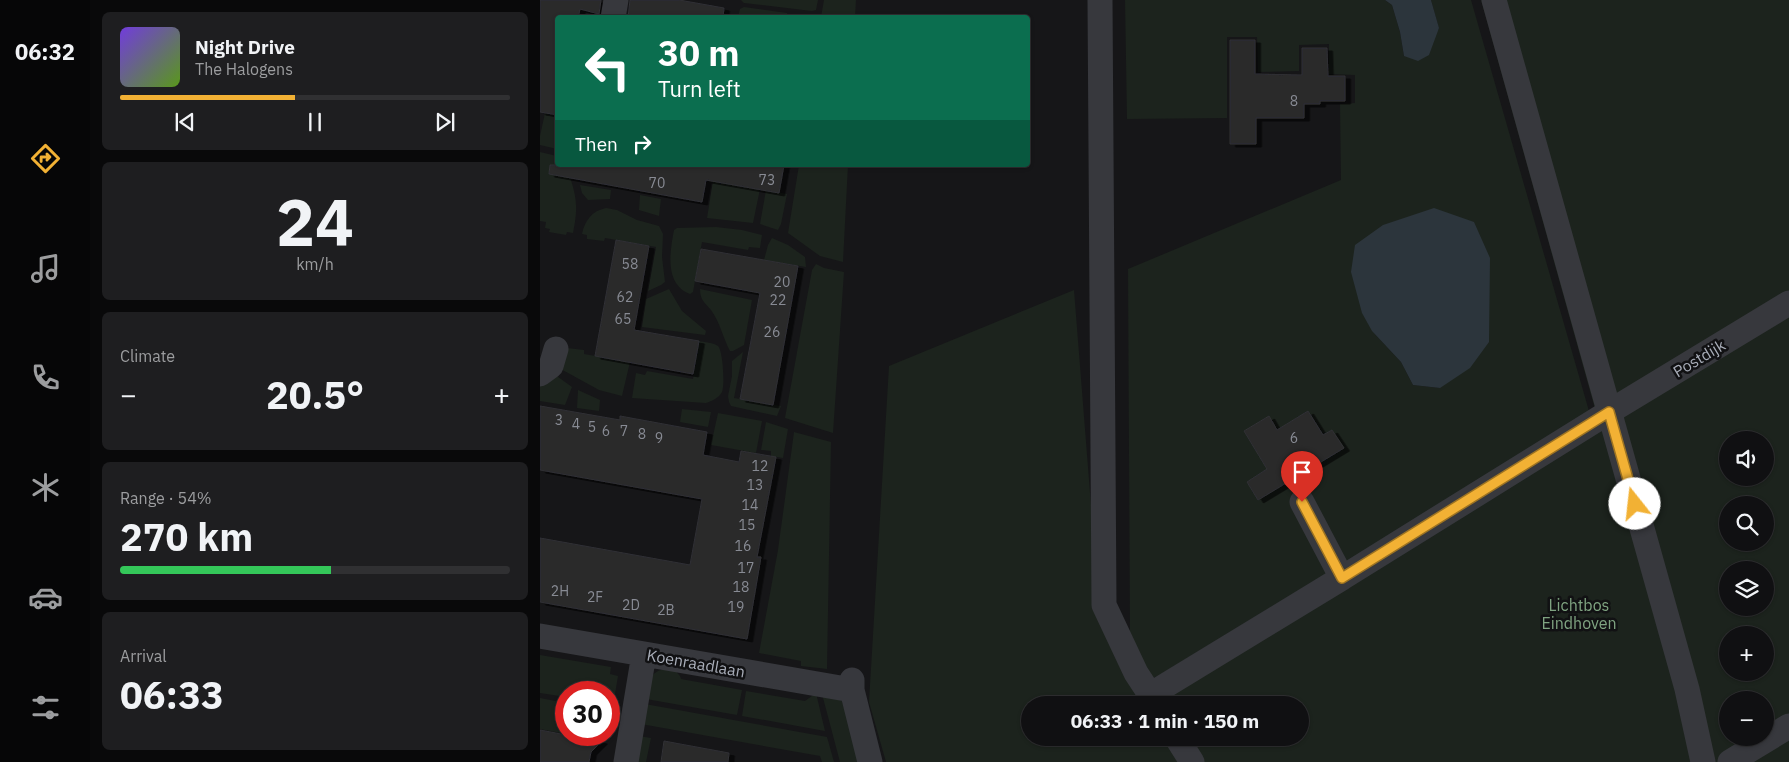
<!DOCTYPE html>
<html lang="en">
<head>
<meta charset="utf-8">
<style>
  body { margin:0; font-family:"IBM Plex Sans",sans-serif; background:#1e1e20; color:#f1f3f6; height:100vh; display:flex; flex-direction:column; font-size:19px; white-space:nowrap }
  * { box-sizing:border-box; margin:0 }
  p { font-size:16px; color:#9c9d9f }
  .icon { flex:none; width:28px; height:28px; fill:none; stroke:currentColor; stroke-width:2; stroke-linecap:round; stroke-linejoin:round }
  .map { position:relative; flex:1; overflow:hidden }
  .side { display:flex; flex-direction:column; gap:12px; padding:12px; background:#09090a; width:450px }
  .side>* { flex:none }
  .hud { position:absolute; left:15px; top:15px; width:475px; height:152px; border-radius:5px; box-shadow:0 1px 4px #0004,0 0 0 1px #303032; background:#0b6e4f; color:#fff; overflow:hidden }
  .fabs { position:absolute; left:1179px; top:431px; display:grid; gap:10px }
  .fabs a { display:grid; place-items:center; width:55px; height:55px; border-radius:50%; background:#101012; box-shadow:0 1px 4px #0004,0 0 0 1px #303032; font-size:25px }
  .speed { position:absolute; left:15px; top:681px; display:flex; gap:10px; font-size:25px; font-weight:700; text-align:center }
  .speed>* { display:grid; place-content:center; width:65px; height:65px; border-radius:50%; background:#101012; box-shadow:0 1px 4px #0004,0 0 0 1px #303032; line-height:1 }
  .speed .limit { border:8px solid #d22; background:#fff; color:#111 }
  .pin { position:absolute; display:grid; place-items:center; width:42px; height:42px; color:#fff; margin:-51px -21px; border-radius:50% 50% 50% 0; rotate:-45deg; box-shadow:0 0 5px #0007 }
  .pin .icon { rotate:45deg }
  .me { position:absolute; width:55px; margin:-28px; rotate:344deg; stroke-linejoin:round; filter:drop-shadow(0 0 4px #0008) }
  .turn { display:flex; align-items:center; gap:18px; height:105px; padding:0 20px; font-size:22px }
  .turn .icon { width:65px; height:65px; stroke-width:2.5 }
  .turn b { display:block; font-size:35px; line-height:42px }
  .then { display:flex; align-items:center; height:48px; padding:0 20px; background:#0003; gap:10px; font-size:19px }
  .big { font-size:38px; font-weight:700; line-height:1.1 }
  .side .widget { flex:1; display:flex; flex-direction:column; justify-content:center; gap:8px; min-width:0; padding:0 18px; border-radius:8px; background:#1e1e20 }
  .side .dial { align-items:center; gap:0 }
  .dial b { font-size:65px; line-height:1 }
  .song { display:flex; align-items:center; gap:15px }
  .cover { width:60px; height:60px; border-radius:8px; background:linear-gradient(135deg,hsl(260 70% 55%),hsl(90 70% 35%)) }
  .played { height:5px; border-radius:2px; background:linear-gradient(90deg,#f2b134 45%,#303032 45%) }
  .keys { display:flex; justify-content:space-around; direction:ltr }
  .heat { display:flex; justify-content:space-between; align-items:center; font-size:28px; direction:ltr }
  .charge { height:8px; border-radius:4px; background:linear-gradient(90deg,#34c759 54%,#303032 0) }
  .trip { position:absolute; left:481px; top:696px; width:288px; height:50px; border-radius:25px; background:#101012; box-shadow:0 1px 4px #0004,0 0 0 1px #303032; font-weight:700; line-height:50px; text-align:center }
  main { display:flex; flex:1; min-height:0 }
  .tabs { display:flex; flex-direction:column; width:90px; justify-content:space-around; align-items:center; background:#060607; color:#9c9d9f }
  .tabs .icon { width:35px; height:35px }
  .tabs .active { color:#f2b134 }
  .tabs b { font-size:22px; color:#f1f3f6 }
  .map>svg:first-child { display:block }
  .green { fill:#1c231d; fill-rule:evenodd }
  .water { fill:#2c353c }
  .building { fill:#29292c; stroke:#303034; filter:url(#shadow) }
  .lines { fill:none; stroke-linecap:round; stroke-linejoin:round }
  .minor { stroke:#37383d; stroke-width:25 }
  .route-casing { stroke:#9d7322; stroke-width:12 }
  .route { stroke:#f2b134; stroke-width:9 }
  .labels { text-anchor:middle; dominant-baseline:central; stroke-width:5; stroke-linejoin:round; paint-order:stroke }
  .number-label { font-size:14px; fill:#888b94 }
  .street-label { font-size:16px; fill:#a8adb8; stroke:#111113 }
  .park-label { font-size:16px; fill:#7fa381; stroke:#111113 }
</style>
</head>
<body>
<main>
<nav class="tabs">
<b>06:32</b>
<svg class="icon active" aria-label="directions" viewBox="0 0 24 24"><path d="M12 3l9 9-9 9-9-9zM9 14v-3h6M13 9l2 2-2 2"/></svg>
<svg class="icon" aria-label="music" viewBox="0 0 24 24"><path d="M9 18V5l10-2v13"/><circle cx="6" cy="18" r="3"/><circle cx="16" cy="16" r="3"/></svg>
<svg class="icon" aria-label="phone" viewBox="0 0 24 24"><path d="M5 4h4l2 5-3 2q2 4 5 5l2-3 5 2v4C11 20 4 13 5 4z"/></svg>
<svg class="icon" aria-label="climate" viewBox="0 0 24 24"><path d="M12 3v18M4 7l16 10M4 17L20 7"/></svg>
<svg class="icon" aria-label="car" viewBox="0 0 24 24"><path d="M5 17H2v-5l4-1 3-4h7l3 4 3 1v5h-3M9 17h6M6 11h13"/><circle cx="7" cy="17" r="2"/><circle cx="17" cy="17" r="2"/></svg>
<svg class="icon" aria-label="filters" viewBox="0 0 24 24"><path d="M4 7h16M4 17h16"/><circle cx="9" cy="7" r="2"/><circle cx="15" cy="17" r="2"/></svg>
</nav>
<section class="side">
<div class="widget">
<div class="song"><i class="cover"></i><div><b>Night Drive</b><p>The Halogens</p></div></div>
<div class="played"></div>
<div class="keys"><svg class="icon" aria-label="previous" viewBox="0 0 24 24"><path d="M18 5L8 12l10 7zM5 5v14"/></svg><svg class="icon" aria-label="pause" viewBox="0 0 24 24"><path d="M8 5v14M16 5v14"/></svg><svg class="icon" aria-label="next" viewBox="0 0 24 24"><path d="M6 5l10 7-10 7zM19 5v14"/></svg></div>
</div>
<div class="widget dial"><b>24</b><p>km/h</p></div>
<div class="widget"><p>Climate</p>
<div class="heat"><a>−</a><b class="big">20.5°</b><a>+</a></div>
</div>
<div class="widget"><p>Range · 54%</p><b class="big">270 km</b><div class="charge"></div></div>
<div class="widget"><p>Arrival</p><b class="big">06:33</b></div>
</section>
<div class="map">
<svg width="1249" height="762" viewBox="0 0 1249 762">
  <defs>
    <filter id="shadow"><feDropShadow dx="5.5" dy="3" stdDeviation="0" flood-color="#0009"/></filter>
  </defs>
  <rect width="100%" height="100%" fill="#161618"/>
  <!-- green -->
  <path class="green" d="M201,0H278L276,10L272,11L204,3Z
    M284,0H316L315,17H281Z
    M585,0H845L852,5L860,32L864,56L899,29L891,0H931L1049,411L1044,417L618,676L610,679L590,638L588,269L801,180L800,104L815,103V75L789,74V44L759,45V71L718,72L717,37H687V118L587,119ZM832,331L900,388L873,385L861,362Z
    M941,0H1249V762H659L643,738H760V705H623L619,699L1060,427ZM1188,440H1225V478H1188ZM1188,505H1225V542H1188ZM1188,570H1225V608H1188ZM1188,635H1225V672H1188ZM1188,700H1225V738H1188Z
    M204,7L247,13L248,17H198L200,9Z
    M5,113L17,115V149L0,145V136Z
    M0,152L17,156L18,165L27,168C36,195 39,204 33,233L27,232L26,235L9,232L10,229L5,228L6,222L0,221Z
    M259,165H308L303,262L280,256L248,233Z
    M173,181L220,189L213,223L167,218Z
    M40,185L71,190L70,199L48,200L42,193Z
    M226,190L247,194L241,224L238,230L220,224Z
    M100,195L121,199L119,216L99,210Z
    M66,208L77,210L97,220L119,226L123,234L122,257L125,282L121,285L108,291L116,247L65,238L64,241L47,239V235L42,234C45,220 52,211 66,208Z
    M176,227L202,230L222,235L220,248L209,247L208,250L162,242L153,292L150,294C124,284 130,251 134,230L137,228Z
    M232,238L248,245L265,257L266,267L224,260L228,245Z
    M276,264L284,268L304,272L293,433L245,418L272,270Z
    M129,289L142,311L166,331L165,335L102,327L106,299Z
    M160,289L212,300L204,345L193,351H190C183,338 180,322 171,310C165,303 160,300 160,289Z
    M534,290L559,606L613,705H490V738H632L647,762H346L329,702L349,366Z
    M159,341C164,342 174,343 178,346C183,351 185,385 182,392C179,398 172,401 166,403L92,398L96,373L105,375L107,371L153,379Z
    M27,348L44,350V354L90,362L82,396L59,390L19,368Z
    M203,352L194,398L241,406L237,416L191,406L189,402L188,396L192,376V361Z
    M14,374L32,387L25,405L0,401V382Z
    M38,390L60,400L59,411L37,408Z
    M142,409L171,412L168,427L140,422Z
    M178,413L222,421L216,453L171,445Z
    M226,422L248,429L243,458L231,456V451L221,450Z
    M254,432L291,442L287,669L261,666V661L219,653L238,550Z
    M0,655L71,667L70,674L78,676L73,706L69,705V692H26V697L0,693Z
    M133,668L140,676L141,679L202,690L197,715L106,699C112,677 108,670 133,668Z
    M206,691L265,701L276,693L285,731L202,716Z
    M282,694L302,701L321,762H300Z
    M0,698L26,703V734L0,729Z
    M105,704L287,737L294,762H282L280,756L101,724Z
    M99,736L111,738L106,762H94Z"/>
  <!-- water -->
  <path class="water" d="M845,0H891L899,28L889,55L878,61L864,56L860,32L852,5Z
    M894,208L934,222L950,258L949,342L930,368L900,388L873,385L861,362L832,331L822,313L811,272L815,245L843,225Z"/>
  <!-- building -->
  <path class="building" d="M0,0H61L59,14L40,9L38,18H18V115L0,112Z
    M90,0H139L184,8L183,18H88Z
    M690,40H715V74L762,75V48H787L788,76H805V101H780V104H764V118H716V144H690Z
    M10,165H244L239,193L166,180L162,202L9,174Z
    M76,240L109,246L94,330L159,341L153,374L55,356Z
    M161,249L258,266L233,405L200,399L220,293L155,281Z
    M0,406L80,420V416L167,432L163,455L199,462L201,451L236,457L217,557H221L207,639L0,602V538L150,565L162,499L0,470Z
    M768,411L783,435L792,430L804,448L718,500L707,482L727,469L704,431L729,416L737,430Z
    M0,730L26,735L62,741L51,752L49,762H0Z
    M124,741L189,753L188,762H121Z"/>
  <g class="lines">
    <!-- minor -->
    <path class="minor" d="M560,0L564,605L596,673L617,705
      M954,0L1147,689L1163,762
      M73,18L76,0
      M0,374L11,366L16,349
      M802,578L1069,412L1249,303
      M0,636L312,690
      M312,680V690L330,762
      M610,695L802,578L762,502
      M637,738L652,762
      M86,762L104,654
      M1190,762L1249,726"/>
  </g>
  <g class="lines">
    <!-- route casing -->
    <g class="route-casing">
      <path id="route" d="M762,502L802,578L1069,412L1095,504"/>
    </g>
    <!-- route -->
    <use href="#route" class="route"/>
  </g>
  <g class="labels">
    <!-- number labels -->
    <g class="number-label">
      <text x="754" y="101">8</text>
      <text x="227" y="180">73</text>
      <text x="117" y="183">70</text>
      <text x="90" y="264">58</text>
      <text x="242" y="282">20</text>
      <text x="85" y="297">62</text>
      <text x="238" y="300">22</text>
      <text x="83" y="319">65</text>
      <text x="232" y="332">26</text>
      <text x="19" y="420">3</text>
      <text x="36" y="424">4</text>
      <text x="52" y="427">5</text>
      <text x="66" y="431">6</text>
      <text x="84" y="431">7</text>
      <text x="102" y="434">8</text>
      <text x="119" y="438">9</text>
      <text x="754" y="438">6</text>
      <text x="220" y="466">12</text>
      <text x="215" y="485">13</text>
      <text x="210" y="505">14</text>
      <text x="207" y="525">15</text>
      <text x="203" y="546">16</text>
      <text x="206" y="568">17</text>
      <text x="201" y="587">18</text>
      <text x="20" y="591">2H</text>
      <text x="55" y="597">2F</text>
      <text x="91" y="605">2D</text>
      <text x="196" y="607">19</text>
      <text x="126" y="610">2B</text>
    </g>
    <!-- street labels -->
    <g class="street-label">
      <text transform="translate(1159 358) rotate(-31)">Postdijk</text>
      <text transform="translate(156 663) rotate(10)">Koenraadlaan</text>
    </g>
    <!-- park labels -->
    <g class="park-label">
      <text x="1039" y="605">Lichtbos<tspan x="1039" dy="18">Eindhoven</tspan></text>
    </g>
  </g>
</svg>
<div class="fabs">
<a><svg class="icon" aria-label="sound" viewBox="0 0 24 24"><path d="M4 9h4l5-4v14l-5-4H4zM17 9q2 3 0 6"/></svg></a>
<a><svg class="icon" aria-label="search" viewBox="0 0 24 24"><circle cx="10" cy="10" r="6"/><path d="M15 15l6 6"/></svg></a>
<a><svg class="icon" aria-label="layers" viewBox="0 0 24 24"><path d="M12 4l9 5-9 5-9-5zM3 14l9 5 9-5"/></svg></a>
<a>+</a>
<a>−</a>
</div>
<div class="speed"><div class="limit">30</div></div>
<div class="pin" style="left:762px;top:502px;background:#d93025"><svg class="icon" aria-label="arrive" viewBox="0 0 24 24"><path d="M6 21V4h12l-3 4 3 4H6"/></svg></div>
<svg class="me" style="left:1095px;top:504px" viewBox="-20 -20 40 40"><circle r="19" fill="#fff"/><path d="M0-13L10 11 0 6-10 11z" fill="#f2b134"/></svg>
<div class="trip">06:33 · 1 min · 150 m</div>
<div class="hud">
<div class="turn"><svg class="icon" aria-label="left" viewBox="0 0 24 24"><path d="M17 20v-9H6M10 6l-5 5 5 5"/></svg><div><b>30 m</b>Turn left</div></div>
<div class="then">Then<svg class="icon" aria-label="right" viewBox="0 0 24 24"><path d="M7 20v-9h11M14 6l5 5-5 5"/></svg></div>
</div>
</div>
</main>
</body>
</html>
